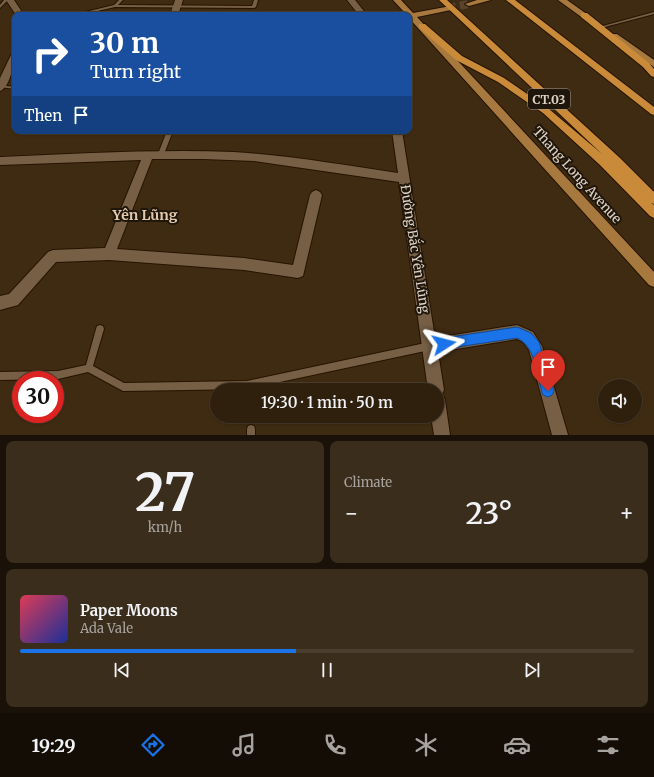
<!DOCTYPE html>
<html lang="en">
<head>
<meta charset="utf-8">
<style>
  body { margin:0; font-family:Merriweather,serif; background:#3b2d1c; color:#f1f3f6; height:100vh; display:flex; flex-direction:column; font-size:15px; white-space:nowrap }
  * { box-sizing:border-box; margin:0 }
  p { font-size:13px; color:#a7a39e }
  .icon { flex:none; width:22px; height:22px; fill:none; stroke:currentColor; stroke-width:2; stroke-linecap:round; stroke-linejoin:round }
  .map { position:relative; height:435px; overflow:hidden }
  .details { display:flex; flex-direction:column; gap:6px; padding:6px; background:#1a1208; flex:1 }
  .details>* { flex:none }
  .banner { position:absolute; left:12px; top:12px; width:400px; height:122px; border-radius:8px; box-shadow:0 1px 3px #0004,0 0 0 1px #4a3e2e; background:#1a4fa0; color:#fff; overflow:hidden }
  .buttons { position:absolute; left:598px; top:379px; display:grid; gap:8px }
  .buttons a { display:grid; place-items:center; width:44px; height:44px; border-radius:50%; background:#2f200e; box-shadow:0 1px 3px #0004,0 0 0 1px #4a3e2e; font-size:20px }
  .speed { position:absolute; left:12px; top:371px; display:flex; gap:8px; font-size:20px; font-weight:700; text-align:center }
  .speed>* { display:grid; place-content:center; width:52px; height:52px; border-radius:50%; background:#2f200e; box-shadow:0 1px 3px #0004,0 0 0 1px #4a3e2e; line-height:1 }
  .speed .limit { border:6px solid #d22; background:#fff; color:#111 }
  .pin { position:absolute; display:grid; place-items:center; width:34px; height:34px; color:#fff; margin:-41px -17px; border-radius:50% 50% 50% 0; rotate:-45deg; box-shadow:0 0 4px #0007 }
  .pin .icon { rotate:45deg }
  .me { position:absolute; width:44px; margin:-22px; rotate:81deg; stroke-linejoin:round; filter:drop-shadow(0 0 3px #0008) }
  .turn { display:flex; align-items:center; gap:14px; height:84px; padding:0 12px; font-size:18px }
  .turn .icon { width:52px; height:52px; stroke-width:2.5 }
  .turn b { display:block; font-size:28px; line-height:34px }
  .then { display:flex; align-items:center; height:38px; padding:0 12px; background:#0003; gap:8px; font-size:15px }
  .big { font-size:30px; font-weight:600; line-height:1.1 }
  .details .card { flex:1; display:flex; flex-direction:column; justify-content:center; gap:6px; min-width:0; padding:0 14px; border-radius:8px; background:#3b2d1c }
  .details .dial { align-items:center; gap:0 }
  .dial b { font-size:52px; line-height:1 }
  .song { display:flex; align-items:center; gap:12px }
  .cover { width:48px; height:48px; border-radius:6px; background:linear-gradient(135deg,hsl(350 70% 55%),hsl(230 70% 35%)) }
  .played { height:4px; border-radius:2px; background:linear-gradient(90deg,#1a73e8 45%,#4a3e2e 45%) }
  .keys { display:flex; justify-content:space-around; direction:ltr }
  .heat { display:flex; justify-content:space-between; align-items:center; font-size:22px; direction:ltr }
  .details .tiles { flex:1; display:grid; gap:6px; grid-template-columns:1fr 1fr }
  .card:last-child { grid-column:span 2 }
  .trip { position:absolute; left:210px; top:383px; width:234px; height:40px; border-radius:20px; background:#2f200e; box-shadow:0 1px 3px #0004,0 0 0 1px #4a3e2e; font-weight:600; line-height:40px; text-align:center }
  .tab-bar { display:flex; height:64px; justify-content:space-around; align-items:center; background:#130d06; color:#a7a39e }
  .tab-bar .icon { width:28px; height:28px }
  .tab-bar .current { color:#1a73e8 }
  .tab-bar b { font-size:18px; color:#f1f3f6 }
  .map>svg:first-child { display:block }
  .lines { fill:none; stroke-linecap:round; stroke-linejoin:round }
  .primary-tunnel { stroke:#57442d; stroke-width:8; stroke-dasharray:8 4; stroke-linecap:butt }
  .lane-casing { stroke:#261300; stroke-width:2 }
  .street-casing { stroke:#261300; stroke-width:2 }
  .primary-casing { stroke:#261300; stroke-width:2 }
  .highway-casing { stroke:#261300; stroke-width:2 }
  .lane { fill:#765f45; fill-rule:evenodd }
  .street { fill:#765f45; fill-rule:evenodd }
  .primary { fill:#a8793e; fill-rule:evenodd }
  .highway { fill:#c98a39; fill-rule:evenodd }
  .route { fill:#1a73e8; stroke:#114b97 }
  .labels { text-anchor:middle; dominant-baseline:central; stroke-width:4; stroke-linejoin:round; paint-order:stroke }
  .shield { fill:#1f160b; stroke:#a69a8c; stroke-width:1 }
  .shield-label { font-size:12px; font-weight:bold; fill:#e0d2c4 }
  .street-label { font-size:13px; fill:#e0d2c4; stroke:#1f160b }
  .neighbourhood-label { font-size:14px; font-weight:bold; fill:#e3c8ac; stroke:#1f160b }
</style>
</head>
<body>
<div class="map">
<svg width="654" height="435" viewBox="0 0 654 435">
  <rect width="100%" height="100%" fill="#3f2b12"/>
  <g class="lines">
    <!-- primary-tunnel -->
    <path class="primary-tunnel" d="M448,8L469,4"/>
    <!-- lane casing -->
    <g class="lane-casing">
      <path id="lane" d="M4,0H8L0,8V5Z
        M119,0H123L118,5L252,6L254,0H258L256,7L254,8L115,7L80,15H73L114,5Z
        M286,12H288L289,15H285Z
        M654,12V14L601,28L599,27Z
        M0,85L15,87V89L0,87Z
        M167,131H173L164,154L161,156L158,154Z
        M100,325L103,326L104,329L93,366L124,383L247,381L430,342L433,343L434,346L433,349L430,350L247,389L123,391L88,372L58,379L0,380V372L58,371L86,365L96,329L97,326Z
        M251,425L254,426L255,429V435H247V429L248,426Z"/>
    </g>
    <!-- street casing -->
    <g class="street-casing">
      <path id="street" d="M6,0H14L24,15H16Z
        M175,0H183L178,15H170Z
        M347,0H355L367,15H359Z
        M15,52C15,61 10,88 0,91V78L11,55Z
        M392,131H402L435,338L517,325L533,332L542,346L568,435H552L529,350L523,342L517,339L438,352L444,390L442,394L445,400L450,435H434L431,416H437V390H428L399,182L254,161L204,159H152L117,249L244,258L293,265L310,195L312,192L316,190L320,192L322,195L303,276L298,278L244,270L109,260L56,262L18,305L0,310V296L9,294L48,252L53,250L105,248L141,160L0,165V157C78,154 155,149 233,152C288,155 343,165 398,173Z"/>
    </g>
    <!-- primary casing -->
    <g class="primary-casing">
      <path id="primary" d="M393,0H401L413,13L451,6V10L417,17L654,272V287L649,285L409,18V15H407Z
        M477,0H491L469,6L465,4Z
        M558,0H567L598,22L597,24H591Z
        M611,34H617L654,60V67L611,38Z"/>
    </g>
    <!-- highway casing -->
    <g class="highway-casing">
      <path id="highway" d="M439,0H447L620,158L654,192V204L651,203L654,205V218L650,216L600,165L543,113L498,82L456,60L419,28V24H425L462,56L504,78L549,109L602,154Z
        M506,0H515L654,107V115L651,114Z
        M581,13H587L649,63L654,69V77L651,76L643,67L581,17Z"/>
    </g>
    <!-- lane -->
    <use href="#lane" class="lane"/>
    <!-- street -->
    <use href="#street" class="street"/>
    <!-- primary -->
    <use href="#primary" class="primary"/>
    <!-- highway -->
    <use href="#highway" class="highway"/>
  </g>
  <!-- route -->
  <path class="route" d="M517,327L531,333L539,342L554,391L552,395L548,397L543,395C536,376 537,347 517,338L444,349L440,348L439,344L440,340L444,338Z"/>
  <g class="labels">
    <!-- shield labels -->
    <rect class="shield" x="528" y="89" width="42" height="20" rx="3"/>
    <g class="shield-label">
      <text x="549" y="99">CT.03</text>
    </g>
    <!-- street labels -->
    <g class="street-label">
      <text transform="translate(577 175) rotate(48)">Thang Long Avenue</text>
      <text transform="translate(415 249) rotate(81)">Đường Bắc Yên Lũng</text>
    </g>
    <!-- neighbourhood labels -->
    <g class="neighbourhood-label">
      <text x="145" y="215">Yên Lũng</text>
    </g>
  </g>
</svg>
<div class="buttons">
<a><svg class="icon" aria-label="sound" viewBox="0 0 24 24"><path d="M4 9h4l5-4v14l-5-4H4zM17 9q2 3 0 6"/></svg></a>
</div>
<div class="speed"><div class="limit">30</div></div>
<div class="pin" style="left:548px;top:391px;background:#d93025"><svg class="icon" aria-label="arrive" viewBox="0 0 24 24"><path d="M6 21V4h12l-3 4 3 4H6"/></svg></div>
<svg class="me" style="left:444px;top:344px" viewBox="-20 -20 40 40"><path d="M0-17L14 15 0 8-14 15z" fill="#1a73e8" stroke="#fff" stroke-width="4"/></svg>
<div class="trip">19:30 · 1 min · 50 m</div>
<div class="banner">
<div class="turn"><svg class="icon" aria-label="right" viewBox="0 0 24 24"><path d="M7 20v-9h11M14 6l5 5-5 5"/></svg><div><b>30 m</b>Turn right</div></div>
<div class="then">Then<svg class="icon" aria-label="arrive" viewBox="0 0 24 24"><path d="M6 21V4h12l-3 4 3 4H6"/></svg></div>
</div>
</div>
<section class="details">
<div class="tiles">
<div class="card dial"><b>27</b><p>km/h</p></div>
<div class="card"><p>Climate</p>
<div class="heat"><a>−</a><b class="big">23°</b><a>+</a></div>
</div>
<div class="card">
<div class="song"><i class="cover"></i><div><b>Paper Moons</b><p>Ada Vale</p></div></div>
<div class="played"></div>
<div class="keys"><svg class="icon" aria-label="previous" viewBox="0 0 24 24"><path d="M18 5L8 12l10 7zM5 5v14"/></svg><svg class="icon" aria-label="pause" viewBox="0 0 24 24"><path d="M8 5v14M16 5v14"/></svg><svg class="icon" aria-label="next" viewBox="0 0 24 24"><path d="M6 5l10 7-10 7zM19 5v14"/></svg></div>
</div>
</div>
</section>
<nav class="tab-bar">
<b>19:29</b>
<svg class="icon current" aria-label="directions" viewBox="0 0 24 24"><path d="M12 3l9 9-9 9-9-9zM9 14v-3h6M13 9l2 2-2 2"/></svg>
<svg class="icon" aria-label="music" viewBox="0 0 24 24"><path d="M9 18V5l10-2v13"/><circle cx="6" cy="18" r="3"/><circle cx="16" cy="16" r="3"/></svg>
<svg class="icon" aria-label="phone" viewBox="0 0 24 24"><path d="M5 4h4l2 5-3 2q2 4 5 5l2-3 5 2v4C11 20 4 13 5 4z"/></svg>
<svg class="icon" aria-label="climate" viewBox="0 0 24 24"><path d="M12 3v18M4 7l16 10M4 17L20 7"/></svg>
<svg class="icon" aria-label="car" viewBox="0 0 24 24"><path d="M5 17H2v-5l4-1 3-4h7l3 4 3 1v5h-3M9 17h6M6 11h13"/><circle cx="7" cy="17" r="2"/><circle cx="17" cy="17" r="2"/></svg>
<svg class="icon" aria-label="filters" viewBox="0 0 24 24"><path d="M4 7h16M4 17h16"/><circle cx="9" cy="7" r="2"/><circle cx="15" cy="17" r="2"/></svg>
</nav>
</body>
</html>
